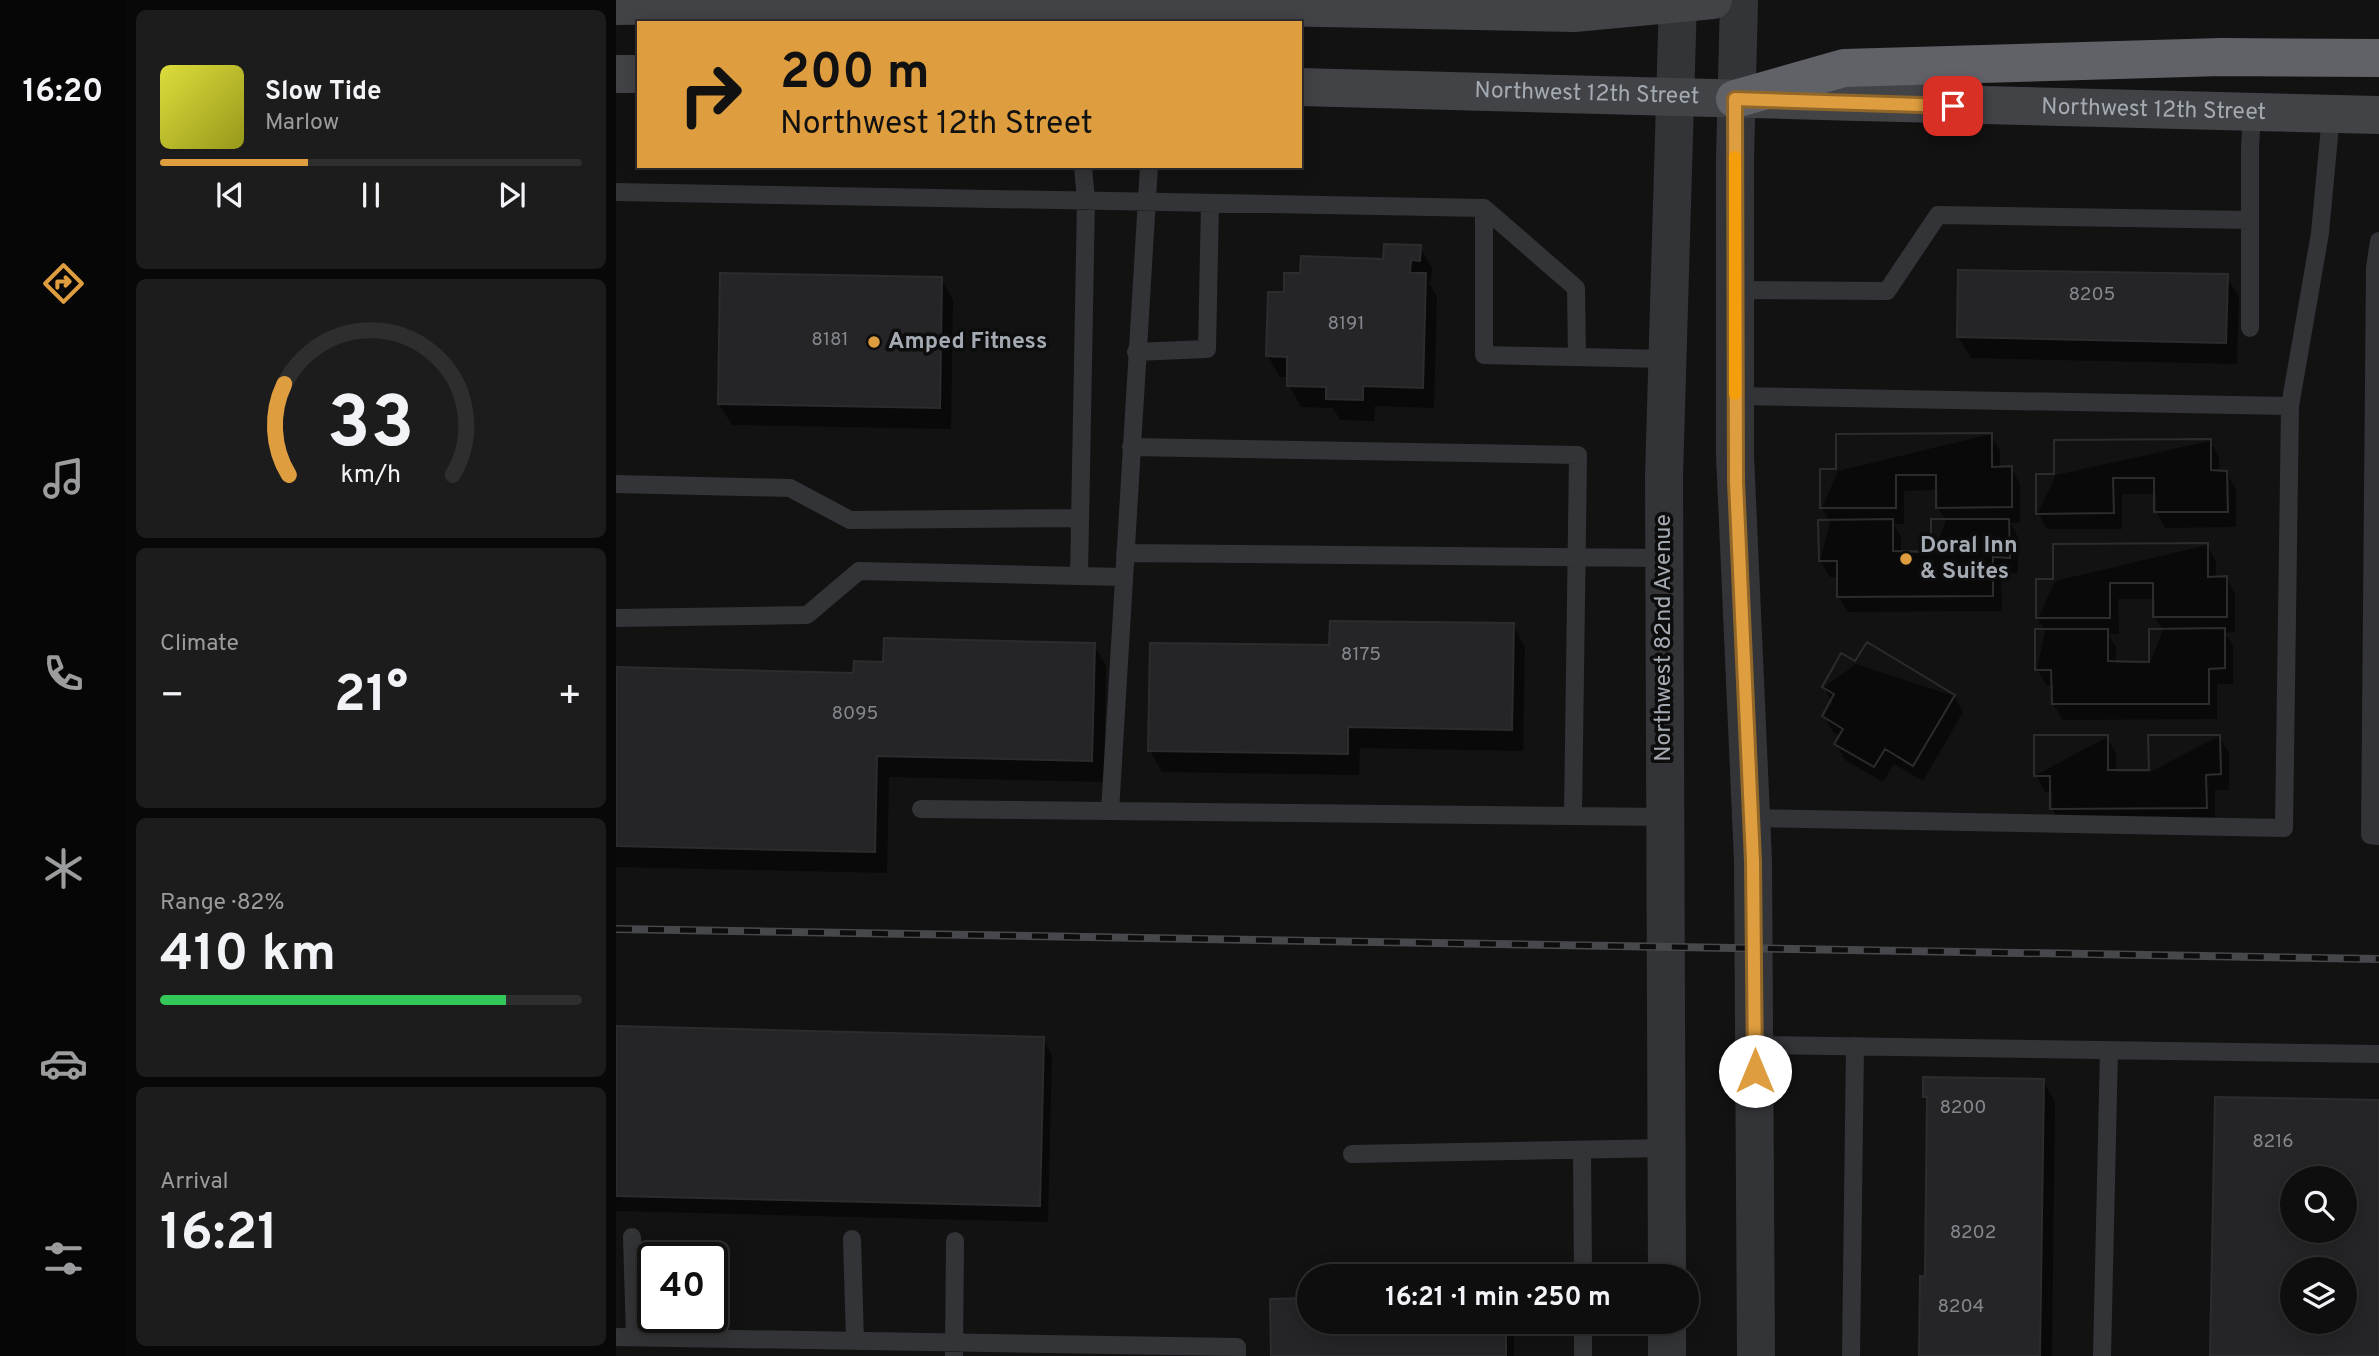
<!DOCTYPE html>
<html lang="en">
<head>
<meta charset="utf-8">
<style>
  body { margin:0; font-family:Overpass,sans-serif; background:#1c1c1c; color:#f1f3f6; height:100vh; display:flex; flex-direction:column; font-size:26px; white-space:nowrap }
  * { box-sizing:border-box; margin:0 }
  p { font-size:23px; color:#9b9c9e }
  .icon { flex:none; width:38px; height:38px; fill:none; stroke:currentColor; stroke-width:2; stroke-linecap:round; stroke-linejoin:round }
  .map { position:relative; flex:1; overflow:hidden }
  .drawer { display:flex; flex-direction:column; gap:10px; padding:10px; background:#080808; width:490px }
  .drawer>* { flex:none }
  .guide { position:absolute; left:21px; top:21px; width:665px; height:147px; border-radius:0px; box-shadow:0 4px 18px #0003,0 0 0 2px #2e2e2e; background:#de9d3f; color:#111; overflow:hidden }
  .fabs { position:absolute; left:1664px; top:1166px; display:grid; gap:14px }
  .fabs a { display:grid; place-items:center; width:77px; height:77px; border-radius:50%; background:#0e0e0e; box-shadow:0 4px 18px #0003,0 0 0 2px #2e2e2e; font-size:35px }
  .speed { position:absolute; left:21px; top:1242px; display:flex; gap:14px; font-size:35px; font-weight:700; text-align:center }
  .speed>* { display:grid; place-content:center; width:91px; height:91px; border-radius:50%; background:#0e0e0e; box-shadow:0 4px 18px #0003,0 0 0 2px #2e2e2e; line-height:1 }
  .speed .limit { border:4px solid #111; border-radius:10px; background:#fff; color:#111 }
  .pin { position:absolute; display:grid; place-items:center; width:60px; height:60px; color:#fff; margin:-30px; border-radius:14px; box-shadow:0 4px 10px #0006 }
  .me { position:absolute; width:77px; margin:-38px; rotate:0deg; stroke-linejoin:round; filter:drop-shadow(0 0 5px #0008) }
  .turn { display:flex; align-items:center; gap:24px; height:147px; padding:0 28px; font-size:32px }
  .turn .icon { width:91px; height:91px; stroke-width:2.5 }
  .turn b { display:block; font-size:49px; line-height:60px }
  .big { font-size:52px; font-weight:700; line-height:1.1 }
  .drawer .widget { flex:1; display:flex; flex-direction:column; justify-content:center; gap:10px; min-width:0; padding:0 24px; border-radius:10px; background:#1c1c1c }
  .drawer .dial { align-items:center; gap:0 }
  .dial svg { height:182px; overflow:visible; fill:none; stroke:#2e2e2e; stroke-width:7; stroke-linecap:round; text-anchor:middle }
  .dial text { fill:#f1f3f6; stroke:none }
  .song { display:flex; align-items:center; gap:21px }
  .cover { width:84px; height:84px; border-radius:10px; background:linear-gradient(135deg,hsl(60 70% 55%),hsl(60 70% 35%)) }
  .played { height:7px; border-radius:4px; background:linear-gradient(90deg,#de9d3f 35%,#2e2e2e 35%) }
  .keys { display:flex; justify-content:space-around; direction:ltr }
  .heat { display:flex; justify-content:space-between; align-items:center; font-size:38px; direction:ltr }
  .charge { height:10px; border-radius:5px; background:linear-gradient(90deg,#34c759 82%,#2e2e2e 0) }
  .trip { position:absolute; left:681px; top:1264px; width:402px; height:70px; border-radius:35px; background:#0e0e0e; box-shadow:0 4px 18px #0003,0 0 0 2px #2e2e2e; font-weight:700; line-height:70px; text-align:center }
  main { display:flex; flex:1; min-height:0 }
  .menu { display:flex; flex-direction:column; width:126px; justify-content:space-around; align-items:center; background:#060606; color:#9b9c9e }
  .menu .icon { width:49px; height:49px }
  .menu .active { color:#de9d3f }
  .menu b { font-size:32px; color:#f1f3f6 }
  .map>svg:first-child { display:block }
  .shadow { fill:#0007; fill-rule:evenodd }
  .building { fill:#252527; stroke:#2c2c2f; stroke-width:2; fill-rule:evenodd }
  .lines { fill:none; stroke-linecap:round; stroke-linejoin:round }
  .service { stroke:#333437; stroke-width:18 }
  .tertiary { stroke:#333437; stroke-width:38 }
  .secondary { stroke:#414347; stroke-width:38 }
  .motorway { stroke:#606268; stroke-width:38 }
  .rail-casing { stroke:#46484c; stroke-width:8 }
  .rail { stroke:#0d0d0e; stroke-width:5; stroke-dasharray:16; stroke-linecap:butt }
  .route-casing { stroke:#906629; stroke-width:18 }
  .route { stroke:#de9d3f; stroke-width:12 }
  .slow { stroke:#f59e0b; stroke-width:12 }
  .poi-dot { fill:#de9d3f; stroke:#0d0d0e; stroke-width:2.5 }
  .labels { text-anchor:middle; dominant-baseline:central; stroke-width:7; stroke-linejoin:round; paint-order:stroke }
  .number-label { font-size:19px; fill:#84888e }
  .street-label { font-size:23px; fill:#a4aab2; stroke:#0d0d0e }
  .poi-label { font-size:23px; font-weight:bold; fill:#a4aab2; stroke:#0d0d0e; text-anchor:start }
</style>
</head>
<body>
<main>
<nav class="menu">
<b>16:20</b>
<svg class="icon active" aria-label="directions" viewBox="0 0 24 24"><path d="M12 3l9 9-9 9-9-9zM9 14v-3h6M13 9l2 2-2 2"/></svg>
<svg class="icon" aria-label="music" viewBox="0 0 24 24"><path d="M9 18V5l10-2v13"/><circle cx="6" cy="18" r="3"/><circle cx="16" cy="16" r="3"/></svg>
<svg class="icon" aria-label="phone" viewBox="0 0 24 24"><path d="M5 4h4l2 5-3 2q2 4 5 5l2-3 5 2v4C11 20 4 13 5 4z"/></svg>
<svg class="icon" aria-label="climate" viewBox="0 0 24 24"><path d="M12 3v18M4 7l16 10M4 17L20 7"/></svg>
<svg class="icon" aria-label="car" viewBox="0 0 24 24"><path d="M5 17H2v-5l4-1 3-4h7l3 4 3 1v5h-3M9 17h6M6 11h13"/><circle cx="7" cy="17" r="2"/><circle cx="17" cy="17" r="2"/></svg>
<svg class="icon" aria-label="filters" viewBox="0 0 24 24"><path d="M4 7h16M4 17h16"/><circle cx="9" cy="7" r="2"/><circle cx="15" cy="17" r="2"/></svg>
</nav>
<section class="drawer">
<div class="widget">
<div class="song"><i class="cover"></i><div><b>Slow Tide</b><p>Marlow</p></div></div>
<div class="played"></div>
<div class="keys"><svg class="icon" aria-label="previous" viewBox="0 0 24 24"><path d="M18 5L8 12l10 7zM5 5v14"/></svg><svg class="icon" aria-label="pause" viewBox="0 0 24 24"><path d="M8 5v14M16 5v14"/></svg><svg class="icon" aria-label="next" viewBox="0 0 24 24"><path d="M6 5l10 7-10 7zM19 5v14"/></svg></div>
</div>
<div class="widget dial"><svg viewBox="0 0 100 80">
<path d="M14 69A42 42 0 1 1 86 69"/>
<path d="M14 69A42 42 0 0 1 12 29" stroke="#de9d3f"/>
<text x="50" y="56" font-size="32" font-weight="700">33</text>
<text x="50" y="72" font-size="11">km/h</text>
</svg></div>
<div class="widget"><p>Climate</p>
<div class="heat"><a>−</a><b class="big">21°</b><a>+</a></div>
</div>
<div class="widget"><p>Range · 82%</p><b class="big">410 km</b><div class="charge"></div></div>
<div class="widget"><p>Arrival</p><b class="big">16:21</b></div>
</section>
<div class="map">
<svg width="1763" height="1356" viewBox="0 0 1763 1356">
  <rect width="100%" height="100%" fill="#121213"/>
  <!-- shadow -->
  <path class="shadow" d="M804,247L816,268L815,281H812L821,297L818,408L759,406L758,421L724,420L717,408L685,407L673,385V377H664L652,356L670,294L686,275L769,261Z
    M1610,276L1623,297L1621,364L1355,358L1342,337Z
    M325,278L337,300L335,429L116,425L103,404Z
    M1375,434L1384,451V468H1395L1404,484V523H1394L1402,537V573H1385L1386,611L1232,612L1222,596V577H1214L1204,561L1214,522L1206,508L1222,471ZM1322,490V508L1330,521L1317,553H1285V537L1278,524H1288V491Z
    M1594,441L1603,457V472H1610L1620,489V527L1549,528L1540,511V494H1506V529H1431L1422,513L1440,475Z
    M1591,545L1600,561V578H1610L1619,594V632L1609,633L1617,646V684H1601V719L1447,720L1437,704V685H1430L1421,669L1429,631L1422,618L1439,581ZM1502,599H1539V617L1547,630L1534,663H1500V647L1492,634H1503Z
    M897,625L909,647L907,751L744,748L743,775L546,772L534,751L715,647Z
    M478,645L490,666L488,782L273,777L271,873L0,867V669L239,674Z
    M1240,664L1338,696L1347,712L1307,781L1278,764L1267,782L1229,760L1220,744L1224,737L1217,732L1208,716L1216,702L1208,687Z
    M1603,736L1613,753V790H1599V824L1445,825L1436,809V792H1429L1420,775L1491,737L1500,753V772H1534Z
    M0,1028L427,1039L436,1055L432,1222L0,1211Z
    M1427,1081L1439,1102L1436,1356H1304L1311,1278L1313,1105L1308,1097Z
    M1601,1099L1763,1102V1356H1596ZM1676,1178H1729V1230H1676ZM1676,1269H1729V1321H1676Z
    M693,1300V1321H898V1356H656Z"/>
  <!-- building -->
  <path class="building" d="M768,244L805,245L804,261L795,260L794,273H810L807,388L747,386V400L710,399V387L671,386V357L650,356L652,292H668V273H684L685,256L767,259Z
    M1342,270L1612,274L1610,343L1341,337Z
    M104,273L326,277L324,408L102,404Z
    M1376,433V467L1396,466V507L1320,508V475H1280V508H1204V469H1220V434Z
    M1376,433V467L1396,466V507L1320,508V475H1280V508H1204V469H1220V434Z
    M1595,439V470L1611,471L1612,512H1538V478H1497L1498,513L1420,514V474H1438V440Z
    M1595,439V470L1611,471L1612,512H1538V478H1497L1498,513L1420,514V474H1438V440Z
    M1277,519V551L1315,552V519H1393L1394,558L1377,557V596L1221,597V561H1203L1202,520Z
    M1277,519V551L1315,552V519H1393L1394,558L1377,557V596L1221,597V561H1203L1202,520Z
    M1592,543V577L1611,576V617H1537V583H1494V618H1420V579H1437V544Z
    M1592,543V577L1611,576V617H1537V583H1494V618H1420V579H1437V544Z
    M714,621L898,623L896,730L732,727V754L532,751L534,643L713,645Z
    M1609,628V668L1593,669V704H1436L1435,670H1419V629H1492V661L1533,662V629Z
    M1609,628V668L1593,669V704H1436L1435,670H1419V629H1492V661L1533,662V629Z
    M268,638L479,643L476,761L261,756L259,852L0,846V667L237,673L238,661L267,662Z
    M1251,642L1339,695L1297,766L1269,749L1258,767L1218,744L1227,729L1206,716L1218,694L1206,687L1225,653L1239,661Z
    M1251,642L1339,695L1297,766L1269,749L1258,767L1218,744L1227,729L1206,716L1218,694L1206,687L1225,653L1239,661Z
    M1418,735H1492V770H1533L1532,735H1604L1605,774L1590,775L1591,808L1434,809V776H1418Z
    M1418,735H1492V770H1533L1532,735H1604L1605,774L1590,775L1591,808L1434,809V776H1418Z
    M0,1026L428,1037L424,1206L0,1196Z
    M1307,1077L1428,1079L1424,1356H1303L1304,1276L1309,1277L1311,1097H1307Z
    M1599,1097L1763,1100V1356H1594ZM1676,1178H1729V1230H1676ZM1676,1269H1729V1321H1676Z
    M693,1298V1321H890V1356H655L654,1299Z"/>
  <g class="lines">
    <!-- service -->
    <path class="service" d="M467,166L470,201L463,576L507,577
      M0,192L868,208V355L1051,359
      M868,208L960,288L961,357
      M1763,241L1759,268L1754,835L1763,836
      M1119,290L1271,291L1322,215L1634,220
      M1634,328V147L1636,114
      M520,352L591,349L594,203
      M1119,396L1674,406L1668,828L1135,818
      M1674,406L1704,233L1715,115
      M515,447L962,455L957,816
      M0,484L174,488L234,520L464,518
      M509,553L1048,558
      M0,618L191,615L243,571L463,576
      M305,809L1049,817
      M494,811L533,166
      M1139,1045L1763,1054
      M966,1150L967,1276
      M736,1154L1050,1148
      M16,1237L19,1337
      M236,1239L239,1341
      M967,1321V1356
      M0,1337L621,1347V1356
      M338,1356L339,1241
      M1235,1356L1239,1046
      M1486,1356L1493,1050"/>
    <!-- tertiary -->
    <path class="tertiary" d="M1123,0L1119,160V455L1137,861L1140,1356
      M1051,1276L1048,476L1062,0
      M1051,1321V1356"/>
    <!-- secondary -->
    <g class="secondary">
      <path d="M0,6L354,1L958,13L1097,0"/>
      <path d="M0,74H23"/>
      <path id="s1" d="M684,87C1044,94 1403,109 1763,115"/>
    </g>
    <!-- motorway -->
    <path class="motorway" d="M1119,99L1228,68L1605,57L1763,58"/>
    <!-- rail casing -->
    <g class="rail-casing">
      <path id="rail" d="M0,929L1763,959"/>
    </g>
    <!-- rail -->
    <use href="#rail" class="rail"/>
  </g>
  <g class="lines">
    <!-- route casing -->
    <g class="route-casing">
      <path id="route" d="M1139,1071L1137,861L1120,482L1119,99L1337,106"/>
    </g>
    <!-- route -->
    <use href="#route" class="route"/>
    <!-- slow -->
    <path class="slow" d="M1119,157V394"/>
  </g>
  <!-- markers -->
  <g class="poi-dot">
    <circle cx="258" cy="342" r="7"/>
    <circle cx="1290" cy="559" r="7"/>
  </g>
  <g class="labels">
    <!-- number labels -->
    <g class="number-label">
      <text x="1476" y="295">8205</text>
      <text x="730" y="324">8191</text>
      <text x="214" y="340">8181</text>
      <text x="745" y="655">8175</text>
      <text x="239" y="714">8095</text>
      <text x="1347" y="1108">8200</text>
      <text x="1657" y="1142">8216</text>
      <text x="1357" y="1233">8202</text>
      <text x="1345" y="1307">8204</text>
    </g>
    <!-- street labels -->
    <g class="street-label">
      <text stroke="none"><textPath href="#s1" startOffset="287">Northwest 12th Street</textPath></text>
      <text stroke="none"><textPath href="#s1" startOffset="854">Northwest 12th Street</textPath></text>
      <text transform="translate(1048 638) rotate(-90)">Northwest 82nd Avenue</text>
    </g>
    <!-- poi labels -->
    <g class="poi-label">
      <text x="272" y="342">Amped Fitness</text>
      <text x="1304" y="546">Doral Inn<tspan x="1304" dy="26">&amp; Suites</tspan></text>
    </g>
  </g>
</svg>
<div class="fabs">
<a><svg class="icon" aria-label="search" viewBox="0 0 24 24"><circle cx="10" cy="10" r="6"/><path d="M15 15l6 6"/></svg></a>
<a><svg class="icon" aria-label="layers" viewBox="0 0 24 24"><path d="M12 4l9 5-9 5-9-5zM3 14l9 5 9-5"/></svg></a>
</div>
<div class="speed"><div class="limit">40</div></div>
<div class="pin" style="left:1337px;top:106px;background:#d93025"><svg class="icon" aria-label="arrive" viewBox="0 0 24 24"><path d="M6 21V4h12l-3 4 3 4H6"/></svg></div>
<svg class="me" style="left:1139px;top:1071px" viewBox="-20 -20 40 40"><circle r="19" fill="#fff"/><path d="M0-13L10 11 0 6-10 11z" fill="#de9d3f"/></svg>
<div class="trip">16:21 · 1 min · 250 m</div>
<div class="guide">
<div class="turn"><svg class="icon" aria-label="right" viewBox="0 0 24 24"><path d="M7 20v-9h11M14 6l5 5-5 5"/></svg><div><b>200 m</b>Northwest 12th Street</div></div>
</div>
</div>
</main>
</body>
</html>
